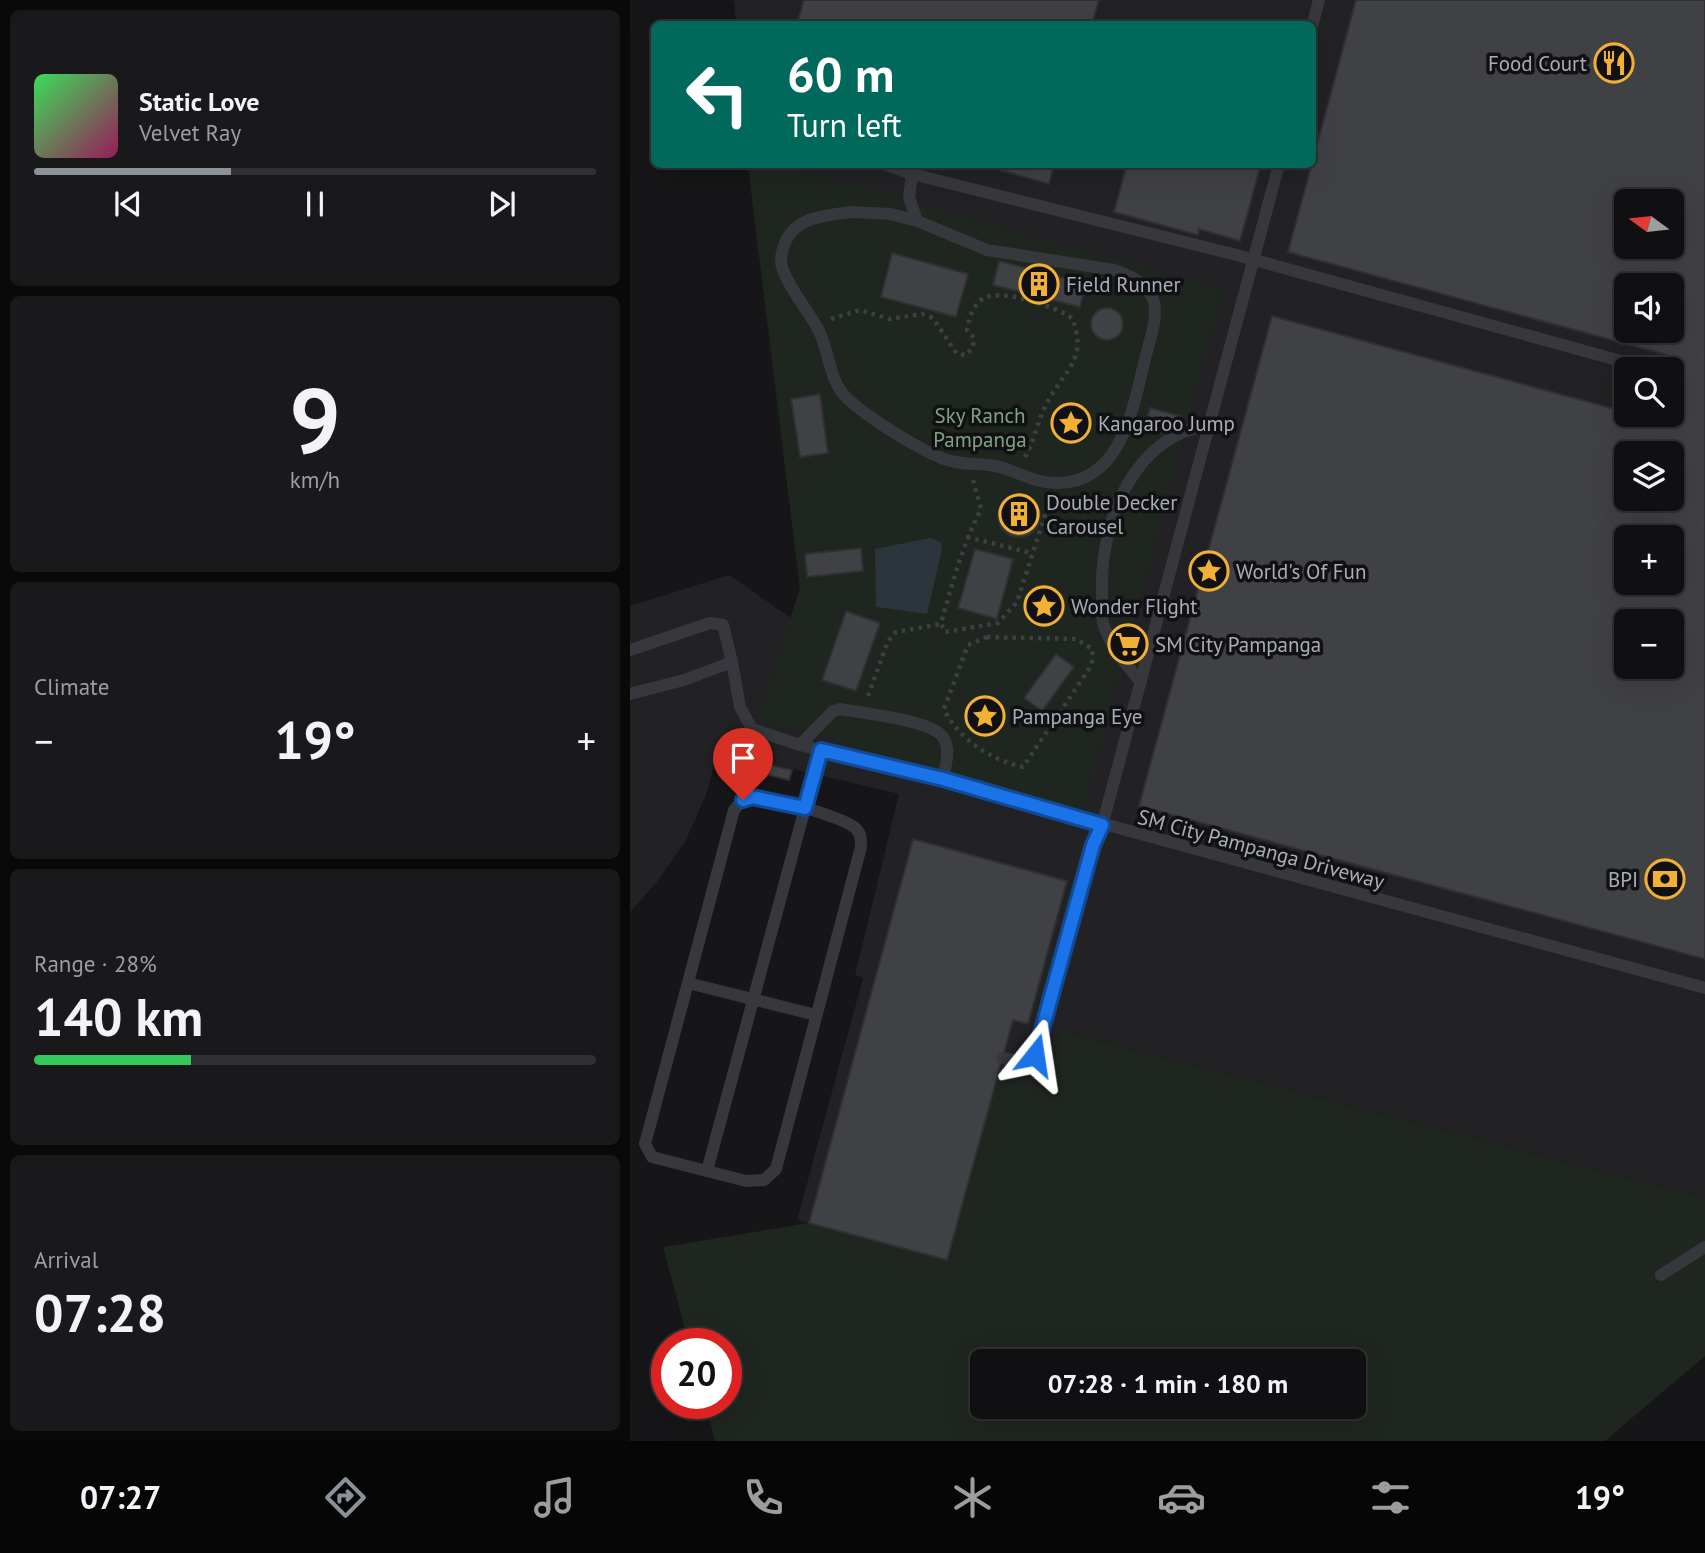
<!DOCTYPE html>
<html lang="en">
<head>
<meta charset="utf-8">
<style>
  body { margin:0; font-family:"PT Sans",sans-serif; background:#19191b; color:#f1f3f6; height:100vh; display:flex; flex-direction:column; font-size:26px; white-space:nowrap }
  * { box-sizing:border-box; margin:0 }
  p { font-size:23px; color:#9c9d9f }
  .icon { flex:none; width:38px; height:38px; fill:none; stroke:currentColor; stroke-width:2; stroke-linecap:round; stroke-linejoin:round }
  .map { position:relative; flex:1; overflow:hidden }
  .side { display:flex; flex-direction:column; gap:10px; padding:10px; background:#09090a; width:630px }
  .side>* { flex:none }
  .hud { position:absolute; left:21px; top:21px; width:665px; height:147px; border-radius:10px; box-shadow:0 7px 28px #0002,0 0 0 2px #303032; background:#00695c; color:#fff; overflow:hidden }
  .needle { width:46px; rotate:285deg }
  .tools { position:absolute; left:984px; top:189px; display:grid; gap:14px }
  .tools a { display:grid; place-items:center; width:70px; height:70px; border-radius:10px; background:#101012; box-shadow:0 7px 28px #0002,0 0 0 2px #303032; font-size:35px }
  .speed { position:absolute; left:21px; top:1328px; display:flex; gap:14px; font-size:35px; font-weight:700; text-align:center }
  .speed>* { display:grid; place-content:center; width:91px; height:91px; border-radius:50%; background:#101012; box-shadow:0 7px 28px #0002,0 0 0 2px #303032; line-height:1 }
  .speed .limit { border:10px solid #d22; background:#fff; color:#111 }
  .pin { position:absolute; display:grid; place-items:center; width:60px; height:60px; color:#fff; margin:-72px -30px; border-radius:50% 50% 50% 0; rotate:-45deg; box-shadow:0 0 7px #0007 }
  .pin .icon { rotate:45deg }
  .me { position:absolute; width:77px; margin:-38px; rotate:15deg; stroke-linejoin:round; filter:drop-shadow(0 0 5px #0008) }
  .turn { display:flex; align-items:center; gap:24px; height:147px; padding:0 21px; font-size:32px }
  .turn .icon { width:91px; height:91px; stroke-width:2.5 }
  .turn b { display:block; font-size:49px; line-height:60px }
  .big { font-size:52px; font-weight:800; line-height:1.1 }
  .side .card { flex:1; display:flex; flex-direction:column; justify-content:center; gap:10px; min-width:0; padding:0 24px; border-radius:10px; background:#19191b }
  .side .dial { align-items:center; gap:0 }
  .dial b { font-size:91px; line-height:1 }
  .song { display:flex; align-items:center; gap:21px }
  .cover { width:84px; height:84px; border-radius:10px; background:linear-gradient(135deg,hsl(130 70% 55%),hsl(330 70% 35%)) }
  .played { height:7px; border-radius:4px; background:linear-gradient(90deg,#8c9099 35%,#303032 35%) }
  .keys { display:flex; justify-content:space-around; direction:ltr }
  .heat { display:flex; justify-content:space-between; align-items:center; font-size:38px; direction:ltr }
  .charge { height:10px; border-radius:5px; background:linear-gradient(90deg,#34c759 28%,#303032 0) }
  .trip { position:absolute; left:340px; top:1349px; width:396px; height:70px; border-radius:10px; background:#101012; box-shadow:0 7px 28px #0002,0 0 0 2px #303032; font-weight:800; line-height:70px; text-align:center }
  .tab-bar { display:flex; height:112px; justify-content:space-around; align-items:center; background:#060607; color:#9c9d9f }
  .tab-bar .icon { width:49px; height:49px }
  .tab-bar .selected { color:#8c9099 }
  .tab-bar b { font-size:32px; color:#f1f3f6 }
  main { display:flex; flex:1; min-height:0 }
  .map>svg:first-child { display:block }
  .built { fill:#222225; fill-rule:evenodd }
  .green { fill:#1e261f; fill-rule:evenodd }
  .water { fill:#2c353c }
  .building { fill:#404145; stroke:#303034; stroke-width:2; fill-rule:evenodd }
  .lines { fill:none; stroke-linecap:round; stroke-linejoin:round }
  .path { stroke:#3d3f44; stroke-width:4.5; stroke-dasharray:3.5 5; stroke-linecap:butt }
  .lane { stroke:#37383d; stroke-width:12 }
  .route-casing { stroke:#114b97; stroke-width:18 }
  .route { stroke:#1a73e8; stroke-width:12 }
  .labels { text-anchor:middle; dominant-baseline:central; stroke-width:7; stroke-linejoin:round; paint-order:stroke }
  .poi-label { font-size:21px; fill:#a8adb8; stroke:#111113; text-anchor:start }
  .park-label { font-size:21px; fill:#7fa381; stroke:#111113 }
  .street-label { font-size:21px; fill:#a8adb8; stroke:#111113 }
</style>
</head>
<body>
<main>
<section class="side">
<div class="card">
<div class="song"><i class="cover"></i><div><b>Static Love</b><p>Velvet Ray</p></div></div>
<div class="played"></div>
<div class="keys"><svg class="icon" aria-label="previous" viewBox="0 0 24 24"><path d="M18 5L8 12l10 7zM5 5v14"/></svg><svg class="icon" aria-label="pause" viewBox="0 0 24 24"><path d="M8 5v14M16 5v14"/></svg><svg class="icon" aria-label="next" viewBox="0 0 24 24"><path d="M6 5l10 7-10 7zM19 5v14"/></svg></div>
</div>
<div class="card dial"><b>9</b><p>km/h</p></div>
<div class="card"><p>Climate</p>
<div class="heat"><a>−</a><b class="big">19°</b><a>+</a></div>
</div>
<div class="card"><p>Range · 28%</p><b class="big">140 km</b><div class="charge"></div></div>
<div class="card"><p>Arrival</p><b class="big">07:28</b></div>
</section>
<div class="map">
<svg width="1075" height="1441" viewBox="0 0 1075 1441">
  <rect width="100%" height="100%" fill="#161618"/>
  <!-- built -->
  <path class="built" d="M104,0H1075V1198L432,1031L415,1089L367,1077L317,1260L167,1220L233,978L225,975L269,794L88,751L76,795L55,842L26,883L0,912V606L99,575L161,618L170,588L118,165L682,164V24H106ZM996,201H1041V247H996ZM996,285H1041V331H996ZM996,369H1041V415H996ZM996,453H1041V499H996ZM996,537H1041V583H996ZM996,621H1041V667H996Z"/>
  <!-- green -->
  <path class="green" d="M118,165H147L593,290L452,813L128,719L170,588Z
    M432,1031L1075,1198V1356L975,1441H85L75,1404H96V1344H59L33,1247L179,1223L317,1260L367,1077L415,1088ZM352,1362H723V1407H352Z"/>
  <!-- water -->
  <path class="water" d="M300,538L311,542L312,549L297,614L246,607L245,549Z"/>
  <!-- building -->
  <path class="building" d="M174,0H469L462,24H167Z
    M726,0H1075V959L509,806L642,316L996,412V415L1020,419L1021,415H1041V369H1033L1037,355L658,252ZM996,201H1041V247H996ZM996,285H1041V331H996ZM996,453H1041V499H996ZM996,537H1041V583H996ZM996,621H1041V667H996Z
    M349,164H424L419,184Z
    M497,164H631L610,241L569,229L568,235L484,212Z
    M262,253L338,274L326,317L251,297Z
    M369,261L456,284L450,307L363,285Z
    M461 324a16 16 0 1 1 32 0a16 16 0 1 1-32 0Z
    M190,394L198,453L170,457L161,399Z
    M520,408L550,416L545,437L514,429Z
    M368 516a21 21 0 1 1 42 0a21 21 0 1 1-42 0Z
    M231,548L233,571L177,577L175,554Z
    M345,549L383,559L367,619L328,608Z
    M216,611L250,623L226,691L192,680Z
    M426,654L444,667L412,711L394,698Z
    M137,764L162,770L159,780L135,774Z
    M283,839L437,881L398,1024L383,1020L317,1260L179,1223Z"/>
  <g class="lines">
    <!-- path -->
    <path class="path" d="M201,319L230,310L259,319L292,314L303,318L327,354L336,355L343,347L344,338L337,330C339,319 342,307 351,300C368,286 426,307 442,318C458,358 436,369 418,401C408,419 405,439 395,457
      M343,480L351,509C332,546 322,584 311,624L315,632L368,623L387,602L420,500
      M337,537L401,553
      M357,637L446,639L462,649L463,659L459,669L393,767C361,760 328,739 314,709L338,645Z
      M238,696L258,641L266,632L311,624"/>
    <!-- lane -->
    <path class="lane" d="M682,26L689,0
      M255,164L282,174L603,254L998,363
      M282,174L279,197L287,221
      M221,212L261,214L287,221L357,250L484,270C501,276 518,283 524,302C528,319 519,342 515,359C503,408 492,481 429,483C408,484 392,474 373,468C358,463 341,465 325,462C300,458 235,416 216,397C199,381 199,349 188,329C177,309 161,291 153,270C150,263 151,255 153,249C161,217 193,216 221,212Z
      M0,650L80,623L93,625L102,662L54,680L0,694
      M102,662L110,707L122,729L170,745L313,780L1075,988
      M511,682C498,667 483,649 475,629C470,619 473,603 472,592C470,523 503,434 581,425
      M170,745L203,711L210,709C232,713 299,720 312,736C322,748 315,766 313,780
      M58,983L186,1015
      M372,1058L399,1062L405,1055L462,845L472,826L649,164
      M77,1171L22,1157L15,1144L104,810C109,804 114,798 122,797C139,795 210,817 224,827C231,832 231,839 231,847L146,1169L134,1180L116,1181L77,1171L175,808L191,750
      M1031,1275L1075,1247"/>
  </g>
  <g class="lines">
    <!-- route casing -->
    <g class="route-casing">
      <path id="route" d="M113,800L122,797L175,808L191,750L313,779L472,825L463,845L405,1055"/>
    </g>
    <!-- route -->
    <use href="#route" class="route"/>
  </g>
  <!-- icons -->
  <defs>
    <g id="restaurant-ring" transform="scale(2.0125)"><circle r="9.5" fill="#111113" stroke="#f2b134" stroke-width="1.5"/><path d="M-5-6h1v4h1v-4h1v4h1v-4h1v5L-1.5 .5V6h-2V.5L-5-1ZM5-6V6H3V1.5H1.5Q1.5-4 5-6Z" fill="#f2b134"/></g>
    <g id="building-ring" transform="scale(2.0125)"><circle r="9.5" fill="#111113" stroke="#f2b134" stroke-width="1.5"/><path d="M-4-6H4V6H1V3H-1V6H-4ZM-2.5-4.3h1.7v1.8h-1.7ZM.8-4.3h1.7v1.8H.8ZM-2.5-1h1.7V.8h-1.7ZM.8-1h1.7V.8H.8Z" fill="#f2b134"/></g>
    <g id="sight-ring" transform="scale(2.0125)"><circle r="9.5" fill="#111113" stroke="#f2b134" stroke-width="1.5"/><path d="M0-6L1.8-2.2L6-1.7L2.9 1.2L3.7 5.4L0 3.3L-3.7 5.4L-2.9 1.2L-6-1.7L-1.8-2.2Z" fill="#f2b134"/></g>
    <g id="supermarket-ring" transform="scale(2.0125)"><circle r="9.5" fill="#111113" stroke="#f2b134" stroke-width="1.5"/><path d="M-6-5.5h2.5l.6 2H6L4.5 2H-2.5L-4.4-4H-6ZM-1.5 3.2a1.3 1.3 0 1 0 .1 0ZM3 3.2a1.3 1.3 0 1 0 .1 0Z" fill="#f2b134"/></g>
    <g id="bank-ring" transform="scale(2.0125)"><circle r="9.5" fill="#111113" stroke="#f2b134" stroke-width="1.5"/><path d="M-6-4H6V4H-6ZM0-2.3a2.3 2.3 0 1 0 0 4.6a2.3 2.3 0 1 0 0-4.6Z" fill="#f2b134"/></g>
  </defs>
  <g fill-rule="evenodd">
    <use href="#restaurant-ring" x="984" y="63"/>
    <use href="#building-ring" x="409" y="284"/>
    <use href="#sight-ring" x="441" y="423"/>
    <use href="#building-ring" x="389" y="514"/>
    <use href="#sight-ring" x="579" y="571"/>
    <use href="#sight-ring" x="414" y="606"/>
    <use href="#supermarket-ring" x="498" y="644"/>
    <use href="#sight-ring" x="355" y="716"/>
    <use href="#bank-ring" x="1035" y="879"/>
  </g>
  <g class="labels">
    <!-- poi labels -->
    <g class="poi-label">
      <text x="957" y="63" text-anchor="end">Food Court</text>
      <text x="436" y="284">Field Runner</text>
      <text x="468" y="423">Kangaroo Jump</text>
      <text x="416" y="502">Double Decker<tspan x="416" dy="24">Carousel</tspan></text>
      <text x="606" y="571">World's Of Fun</text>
      <text x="441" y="606">Wonder Flight</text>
      <text x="525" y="644">SM City Pampanga</text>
      <text x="382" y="716">Pampanga Eye</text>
      <text x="1008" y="879" text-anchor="end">BPI</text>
    </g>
    <!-- park labels -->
    <g class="park-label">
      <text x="350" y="415">Sky Ranch<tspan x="350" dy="24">Pampanga</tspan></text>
    </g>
    <!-- street labels -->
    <g class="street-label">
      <text transform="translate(631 849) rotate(15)">SM City Pampanga Driveway</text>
    </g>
  </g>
</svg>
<div class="tools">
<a><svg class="needle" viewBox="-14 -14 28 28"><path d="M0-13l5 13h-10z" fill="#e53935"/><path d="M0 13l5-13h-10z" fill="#9c9d9f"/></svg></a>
<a><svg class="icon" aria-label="sound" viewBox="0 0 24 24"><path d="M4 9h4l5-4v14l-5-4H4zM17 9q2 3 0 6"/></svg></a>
<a><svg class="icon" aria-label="search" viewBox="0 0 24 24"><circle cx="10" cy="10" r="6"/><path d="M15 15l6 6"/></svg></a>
<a><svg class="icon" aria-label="layers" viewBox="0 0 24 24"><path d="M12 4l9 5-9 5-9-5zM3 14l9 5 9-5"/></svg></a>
<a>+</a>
<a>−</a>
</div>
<div class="speed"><div class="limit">20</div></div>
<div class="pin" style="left:113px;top:800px;background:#d93025"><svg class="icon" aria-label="arrive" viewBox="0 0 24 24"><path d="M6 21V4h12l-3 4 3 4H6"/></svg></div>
<svg class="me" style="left:405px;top:1055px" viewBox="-20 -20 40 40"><path d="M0-17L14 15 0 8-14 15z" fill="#1a73e8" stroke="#fff" stroke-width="4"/></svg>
<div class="trip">07:28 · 1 min · 180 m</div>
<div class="hud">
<div class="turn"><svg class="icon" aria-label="left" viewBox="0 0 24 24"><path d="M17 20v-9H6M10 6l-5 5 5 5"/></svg><div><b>60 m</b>Turn left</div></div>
</div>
</div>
</main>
<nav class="tab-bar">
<b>07:27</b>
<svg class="icon selected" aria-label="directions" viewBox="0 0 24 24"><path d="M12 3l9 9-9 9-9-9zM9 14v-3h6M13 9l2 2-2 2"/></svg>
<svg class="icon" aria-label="music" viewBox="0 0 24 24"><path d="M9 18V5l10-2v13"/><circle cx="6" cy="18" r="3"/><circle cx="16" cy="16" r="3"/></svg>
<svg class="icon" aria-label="phone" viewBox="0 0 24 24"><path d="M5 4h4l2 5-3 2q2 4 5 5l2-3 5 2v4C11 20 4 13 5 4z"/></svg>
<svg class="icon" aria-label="climate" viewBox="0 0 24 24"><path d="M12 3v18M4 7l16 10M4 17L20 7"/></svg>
<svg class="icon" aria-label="car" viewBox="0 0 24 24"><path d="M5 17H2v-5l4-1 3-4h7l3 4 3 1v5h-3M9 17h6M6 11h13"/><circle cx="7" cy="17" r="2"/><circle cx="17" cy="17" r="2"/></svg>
<svg class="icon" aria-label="filters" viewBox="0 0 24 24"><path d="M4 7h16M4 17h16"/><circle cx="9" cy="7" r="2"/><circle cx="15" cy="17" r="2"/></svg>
<b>19°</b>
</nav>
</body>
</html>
